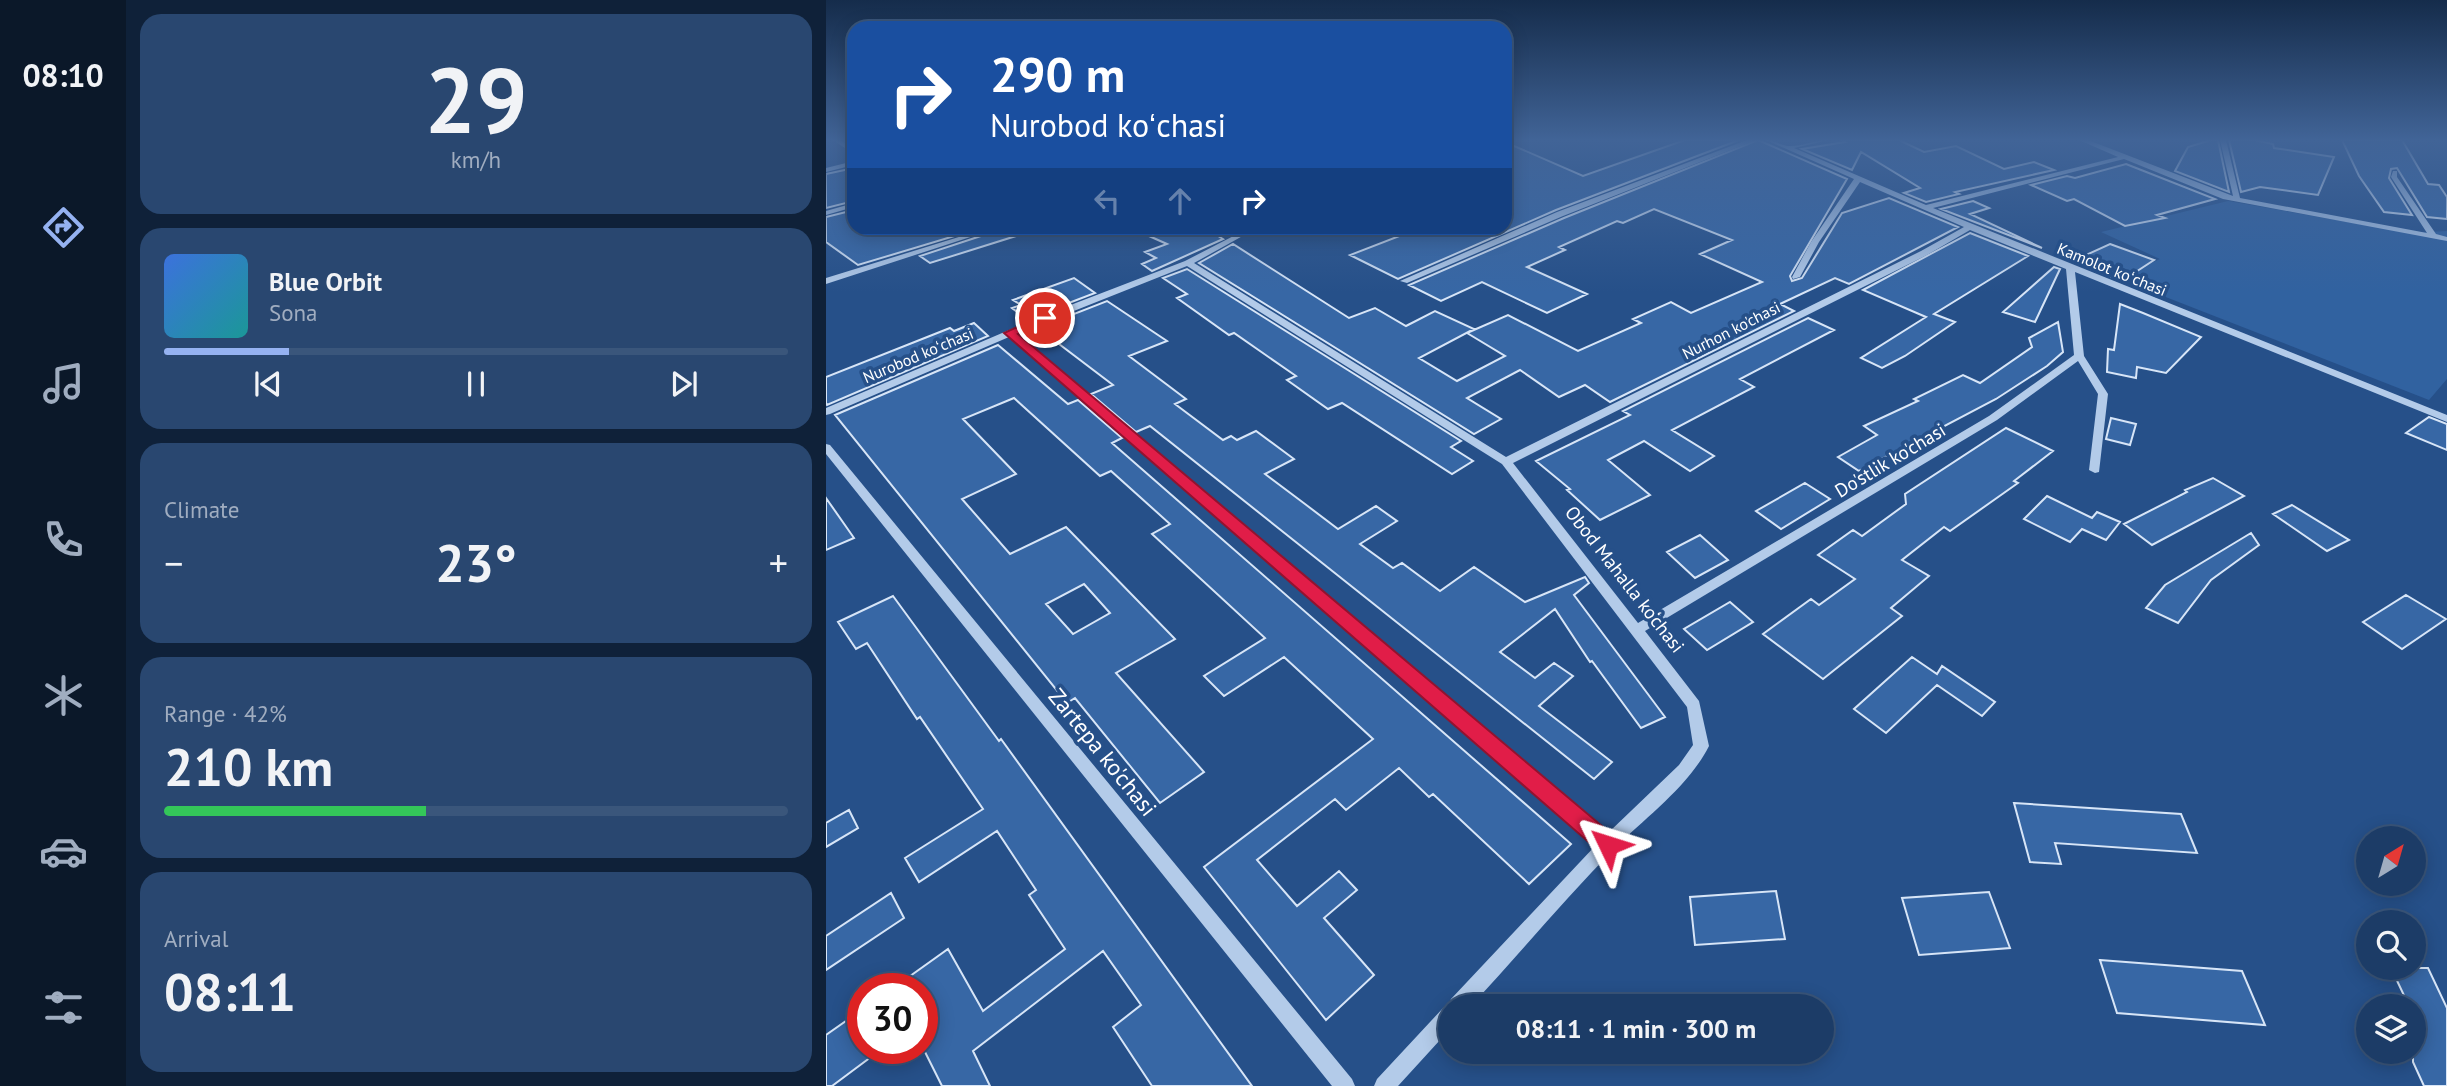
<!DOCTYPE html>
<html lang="en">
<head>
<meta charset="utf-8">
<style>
  body { margin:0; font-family:"PT Sans",sans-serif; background:#294770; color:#f1f3f6; height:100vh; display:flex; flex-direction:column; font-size:26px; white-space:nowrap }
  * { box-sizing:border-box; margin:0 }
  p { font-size:23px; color:#a0adc0 }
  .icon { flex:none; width:38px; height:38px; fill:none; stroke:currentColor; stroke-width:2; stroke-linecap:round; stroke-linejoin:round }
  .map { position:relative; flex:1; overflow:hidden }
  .panel { display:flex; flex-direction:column; gap:14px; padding:14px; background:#0f2139; width:700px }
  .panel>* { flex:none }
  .guide { position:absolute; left:21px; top:21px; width:665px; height:214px; border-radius:21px; box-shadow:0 4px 18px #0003,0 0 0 2px #3a567b; background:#1a4fa0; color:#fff; overflow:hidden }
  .needle { width:46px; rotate:37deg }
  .fabs { position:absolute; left:1530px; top:826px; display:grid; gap:14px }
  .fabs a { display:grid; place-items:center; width:70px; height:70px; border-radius:50%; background:#1c3c67; box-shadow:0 4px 18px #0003,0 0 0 2px #3a567b; font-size:35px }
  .speed { position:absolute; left:21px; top:973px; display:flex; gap:14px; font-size:35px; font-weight:700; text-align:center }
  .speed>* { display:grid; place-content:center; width:91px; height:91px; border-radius:50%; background:#1c3c67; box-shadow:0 4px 18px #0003,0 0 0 2px #3a567b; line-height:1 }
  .speed .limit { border:10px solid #d22; background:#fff; color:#111 }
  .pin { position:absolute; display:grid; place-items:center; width:60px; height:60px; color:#fff; margin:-30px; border:4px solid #fff; border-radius:50%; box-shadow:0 2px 7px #0007 }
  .me { position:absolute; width:77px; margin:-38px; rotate:311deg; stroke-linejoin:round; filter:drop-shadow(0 0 5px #0008) }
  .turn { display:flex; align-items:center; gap:24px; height:147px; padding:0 28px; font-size:32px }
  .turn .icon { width:91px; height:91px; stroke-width:2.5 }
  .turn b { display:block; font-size:49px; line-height:60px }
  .lanes { display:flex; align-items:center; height:66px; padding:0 28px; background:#0003; justify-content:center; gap:35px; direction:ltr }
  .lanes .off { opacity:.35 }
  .big { font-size:52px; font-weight:800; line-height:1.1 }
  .panel .tile { flex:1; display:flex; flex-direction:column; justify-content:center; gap:10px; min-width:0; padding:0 24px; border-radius:21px; background:#294770 }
  .panel .dial { align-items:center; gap:0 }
  .dial b { font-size:91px; line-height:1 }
  .song { display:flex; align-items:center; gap:21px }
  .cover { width:84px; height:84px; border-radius:10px; background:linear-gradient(135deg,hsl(220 70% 55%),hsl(180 70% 35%)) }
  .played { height:7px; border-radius:4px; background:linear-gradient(90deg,#95b2f1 20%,#3a567b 20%) }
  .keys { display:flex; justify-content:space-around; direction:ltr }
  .heat { display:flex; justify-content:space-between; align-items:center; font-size:38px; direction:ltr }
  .charge { height:10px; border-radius:5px; background:linear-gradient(90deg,#34c759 42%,#3a567b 0) }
  .trip { position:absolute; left:612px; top:994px; width:396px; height:70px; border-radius:35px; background:#1c3c67; box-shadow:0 4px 18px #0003,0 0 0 2px #3a567b; font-weight:800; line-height:70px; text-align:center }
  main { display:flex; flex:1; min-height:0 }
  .tab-bar { display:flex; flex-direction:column; width:126px; justify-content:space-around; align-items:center; background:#0b1829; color:#a0adc0 }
  .tab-bar .icon { width:49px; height:49px }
  .tab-bar .current { color:#95b2f1 }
  .tab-bar b { font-size:32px; color:#f1f3f6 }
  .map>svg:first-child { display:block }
  .green { fill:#3162a0 }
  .building { fill:#3767a5; stroke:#d7e5f7; stroke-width:2; fill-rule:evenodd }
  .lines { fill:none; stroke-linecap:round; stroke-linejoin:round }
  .minor { fill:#b3cbe9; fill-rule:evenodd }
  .route { fill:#e11d48; stroke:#92132f; stroke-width:2 }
  .labels { text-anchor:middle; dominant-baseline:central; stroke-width:7; stroke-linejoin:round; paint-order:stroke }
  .far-street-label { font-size:16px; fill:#fff; stroke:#265089 }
  .street-label { font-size:19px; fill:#fff; stroke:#265089 }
  .near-street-label { font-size:23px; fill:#fff; stroke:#265089 }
</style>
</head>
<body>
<main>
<nav class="tab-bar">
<b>08:10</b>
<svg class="icon current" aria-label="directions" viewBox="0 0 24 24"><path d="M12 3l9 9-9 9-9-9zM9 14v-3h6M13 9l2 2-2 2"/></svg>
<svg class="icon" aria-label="music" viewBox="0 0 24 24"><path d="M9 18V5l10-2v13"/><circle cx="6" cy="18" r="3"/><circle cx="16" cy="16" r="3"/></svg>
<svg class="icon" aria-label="phone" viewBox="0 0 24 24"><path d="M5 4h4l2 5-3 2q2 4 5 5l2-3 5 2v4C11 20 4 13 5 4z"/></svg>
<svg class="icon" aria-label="climate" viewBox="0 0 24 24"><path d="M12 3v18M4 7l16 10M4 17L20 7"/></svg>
<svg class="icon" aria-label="car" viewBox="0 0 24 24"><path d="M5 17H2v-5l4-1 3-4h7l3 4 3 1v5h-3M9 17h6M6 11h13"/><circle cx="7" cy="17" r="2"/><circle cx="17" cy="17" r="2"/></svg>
<svg class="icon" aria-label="filters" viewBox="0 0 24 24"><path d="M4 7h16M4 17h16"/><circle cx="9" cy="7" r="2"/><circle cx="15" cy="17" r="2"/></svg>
</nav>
<section class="panel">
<div class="tile dial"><b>29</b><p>km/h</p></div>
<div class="tile">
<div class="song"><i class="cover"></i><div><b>Blue Orbit</b><p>Sona</p></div></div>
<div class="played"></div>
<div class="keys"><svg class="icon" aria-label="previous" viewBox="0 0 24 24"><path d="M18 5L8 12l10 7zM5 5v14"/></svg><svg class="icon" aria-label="pause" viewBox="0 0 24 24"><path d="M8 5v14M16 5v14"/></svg><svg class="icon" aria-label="next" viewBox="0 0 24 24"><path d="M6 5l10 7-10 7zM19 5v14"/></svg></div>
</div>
<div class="tile"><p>Climate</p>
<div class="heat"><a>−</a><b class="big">23°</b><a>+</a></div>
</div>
<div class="tile"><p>Range · 42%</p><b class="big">210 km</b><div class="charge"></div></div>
<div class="tile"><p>Arrival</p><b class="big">08:11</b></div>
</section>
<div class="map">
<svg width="1621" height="1086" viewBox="0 0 1621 1086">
  <rect width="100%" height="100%" fill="#265089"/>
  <!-- green -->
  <path class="green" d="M1402,201L1584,233L1621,231V379L1603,400L1291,278L1334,259L1275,232Z"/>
  <!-- building -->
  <path class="building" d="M859,140H913L730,210L572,279L524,255L594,228H679V142L757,176Z
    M932,140L1021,179L964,276L966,281L976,278L1016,213L1063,198L1132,227L1023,284L1009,278L954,304L968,311L784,402L759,385L733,397L694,370L641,398L675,419L648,434L373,263L407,244L523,318L549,308L580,326L609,311L648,329L593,358L631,381L679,356L641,333L682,315L752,351L815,323L807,319L845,302L865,313L936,282L874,254L906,240L828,209L797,223L791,221L733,247L739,250L701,267L761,294L721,313L656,282L615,301L583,285L738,218Z
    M1015,140H1073L1098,152L1130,146L1178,169L1208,162L1228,170L1129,192L1133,194L1100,202L1078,193L1094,188L1035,152L1026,170L976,149L1019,142Z
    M1385,140H1392L1403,192L1349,171L1362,147Z
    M1403,140H1428L1447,144L1448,148L1508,157L1492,195L1434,187L1415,192Z
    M1516,140H1576L1602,184L1613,185L1621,197V219L1601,217L1571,168L1565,169L1563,178L1586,215L1558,212L1533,176Z
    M1300,164L1389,199L1331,215L1339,218L1299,226L1248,199L1241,201L1205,185L1241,176L1249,178Z
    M28,168V201L0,208V174Z
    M1147,201L1163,208L1144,214L1216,248L1115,209Z
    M28,210V228H155L32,265L0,242V217Z
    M175,228H205L206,231L104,263L94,256L173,230Z
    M305,228H379L397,239L326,271L316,264L330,258L319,252L341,244Z
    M1144,233L1202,256L1108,314L1129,322L1079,356L1056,368L1035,358L1100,317L1037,290Z
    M1284,244L1328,260L1296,281L1247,261Z
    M1228,267L1234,269L1209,322L1177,312Z
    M361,269L635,441L625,447L647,461L626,474L516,403L502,409L461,380L470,376L408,333L403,335L351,298L361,294L337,278Z
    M248,278L269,293L201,319L186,308L195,305L187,300Z
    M281,301L341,341L303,356L360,399L349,404L397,440L405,436L411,440L430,431L468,459L439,474L479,504L512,529L550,506L571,521L534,544L567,568L576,563L614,591L648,567L699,602L759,577L763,583L748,595L839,717L815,728L766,661L764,662L729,609L674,652L709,678L728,663L747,676L713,706L786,762L768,779L324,426L310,432L265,394L287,385L212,328Z
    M1294,304L1317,313L1375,337L1340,373L1311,367L1310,378L1281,372L1282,349L1288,350Z
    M982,318L1008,330L914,379L928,387L846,430L888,456L864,471L818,441L782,460L824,495L774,520L741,490L744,489L710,461L804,415L797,411Z
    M1232,322L1237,352L1221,366L1170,399L1033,471L1012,457L1051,435L1038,426L1092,401L1088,399L1137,375L1154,383L1206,347L1203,338Z
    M148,323L162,336L1,405L0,403V377L124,328L128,331Z
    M172,345L242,404L252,400L296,438L286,443L745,844L703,884L607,794L603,797L573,768L520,810L509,799L431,860L471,906L513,871L531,890L498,918L548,975L500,1020L378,867L547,739L458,657L398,696L378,676L439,638L326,534L344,524L285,471L274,476L188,398L137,419L190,474L136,499L184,554L240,527L349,639L290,673L378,772L334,803L249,698L241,703L9,415ZM258,584L284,613L247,634L220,604Z
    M1603,417L1621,424V450L1580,433Z
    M1285,418L1310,424L1304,445L1280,439Z
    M1180,428L1227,451L1188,481L1192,483L1124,531L1118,527L1076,560L1103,576L1065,608L1076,616L997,679L937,634L985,599L993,605L1029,579L992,555L1027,530L1036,536L1080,504L1079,494Z
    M1387,478L1418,496L1326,545L1298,524L1361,492L1359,490Z
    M979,483L1004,499L955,529L930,511Z
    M1221,496L1266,518L1271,512L1294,522L1280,540L1256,529L1244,542L1198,519Z
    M0,498L28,538L0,550Z
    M1466,505L1523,540L1501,551L1447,514Z
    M1425,533L1433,545L1385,580L1352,623L1320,608L1339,585Z
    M874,535L902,560L869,578L841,552Z
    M1580,595L1620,619L1576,649L1537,622Z
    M67,596L173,741L175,739L426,1086H326L287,1027L315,1005L277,951L147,1051L164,1086H116L96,1046V989H66L122,949L157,1011L239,949L203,895L210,890L171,831L93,882L79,858L157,809L94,717L91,719L41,643L30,649L12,622Z
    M904,602L927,622L881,650L858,629Z
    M1086,657L1111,674L1116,666L1169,702L1156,716L1111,685L1060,733L1028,709Z
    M1188,803L1355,814L1371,853L1229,843L1235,864L1204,862Z
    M23,810L32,828L0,847V823Z
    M950,891L959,939L869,945L864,897Z
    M1163,892L1184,948L1093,955L1076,898Z
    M65,893L78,918L0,970V936Z
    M1274,960L1416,971L1439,1025L1291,1013Z
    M1565,968H1602L1621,1008V1086H1598L1587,1062V1006H1583Z
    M37,1009V1048H57L6,1086H0V1035Z"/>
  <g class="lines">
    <!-- minor -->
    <path class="minor" d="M7,140H14L28,149V154Z
      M921,140H930L737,216L581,283L574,281L731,212Z
      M940,140C949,140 954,145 962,146C973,147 990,140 1003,140L968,148L1100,205L1292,157L1253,140H1262L1407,196L1394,140H1400L1414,198L1601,233L1565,177L1567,171H1571V177L1610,234L1621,237V241L1397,199L1298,159L1107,208L1621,415V422L1249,272L1258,356L1282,394L1273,472L1269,473L1263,470L1272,394L1252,361L1171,420L819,631L873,701L883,746C862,787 821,816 789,848C739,899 693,954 645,1006H625V1028L572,1086H548L551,1079L618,1007L623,1005L625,999L770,845L183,337L4,414L0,415V408L216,316L359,261L423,228H431L368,263L680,457L1095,251L1138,227L1034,182L993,242L974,277L967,279L966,277L985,242L1028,179ZM1144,230L1240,269L1248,355L1163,416L812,623L687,463L1101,255ZM361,266L676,464L861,707L867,745L853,765L782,833L190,334Z
      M28,161V165L0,172V168Z
      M28,203V207L0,215V211Z
      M162,228H172L0,284V278Z
      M0,444L4,445L526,1079L529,1086H506L0,454Z"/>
  </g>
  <!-- sky -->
  <linearGradient id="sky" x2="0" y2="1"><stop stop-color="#152c4b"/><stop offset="0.48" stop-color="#416497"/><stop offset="1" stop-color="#416497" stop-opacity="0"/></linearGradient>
  <rect width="1621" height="292" fill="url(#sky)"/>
  <!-- route -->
  <path class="route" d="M215,316L225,318L192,334L789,837L792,845L789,852L782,855L774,852L178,333Z"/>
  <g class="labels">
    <!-- far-street labels -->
    <g class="far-street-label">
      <text transform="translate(1286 269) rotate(22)">Kamolot koʻchasi</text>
      <text transform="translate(905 330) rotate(-27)">Nurhon ko'chasi</text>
      <text transform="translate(92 355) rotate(-23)">Nurobod koʻchasi</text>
    </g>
    <!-- street labels -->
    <g class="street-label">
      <text transform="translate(1064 460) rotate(-31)">Do'stlik ko'chasi</text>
      <text transform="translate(799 579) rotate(52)">Obod Mahalla ko‘chasi</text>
    </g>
    <!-- near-street labels -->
    <g class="near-street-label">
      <text transform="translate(277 752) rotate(51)">Zartepa ko'chasi</text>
    </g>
  </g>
</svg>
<div class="fabs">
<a><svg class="needle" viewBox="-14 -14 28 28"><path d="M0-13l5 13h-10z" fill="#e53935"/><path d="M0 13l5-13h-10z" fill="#a0adc0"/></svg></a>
<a><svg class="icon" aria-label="search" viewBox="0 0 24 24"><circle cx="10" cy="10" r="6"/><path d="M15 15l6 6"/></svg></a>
<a><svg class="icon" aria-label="layers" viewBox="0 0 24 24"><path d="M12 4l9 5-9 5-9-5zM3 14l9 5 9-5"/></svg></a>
</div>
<div class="speed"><div class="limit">30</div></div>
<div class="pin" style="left:219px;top:318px;background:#d93025"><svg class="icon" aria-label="arrive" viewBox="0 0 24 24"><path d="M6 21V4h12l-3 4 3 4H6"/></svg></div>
<svg class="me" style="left:782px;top:845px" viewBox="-20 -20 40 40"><path d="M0-17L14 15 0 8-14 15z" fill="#e11d48" stroke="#fff" stroke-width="4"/></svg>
<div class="trip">08:11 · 1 min · 300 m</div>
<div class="guide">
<div class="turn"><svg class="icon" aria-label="right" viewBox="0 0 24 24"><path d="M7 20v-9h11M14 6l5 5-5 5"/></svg><div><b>290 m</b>Nurobod koʻchasi</div></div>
<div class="lanes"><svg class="icon off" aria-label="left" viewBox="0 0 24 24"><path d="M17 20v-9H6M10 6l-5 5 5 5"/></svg><svg class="icon off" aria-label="ahead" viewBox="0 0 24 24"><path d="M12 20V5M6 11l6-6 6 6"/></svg><svg class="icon" aria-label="right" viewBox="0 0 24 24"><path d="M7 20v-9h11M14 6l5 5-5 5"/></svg></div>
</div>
</div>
</main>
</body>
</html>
